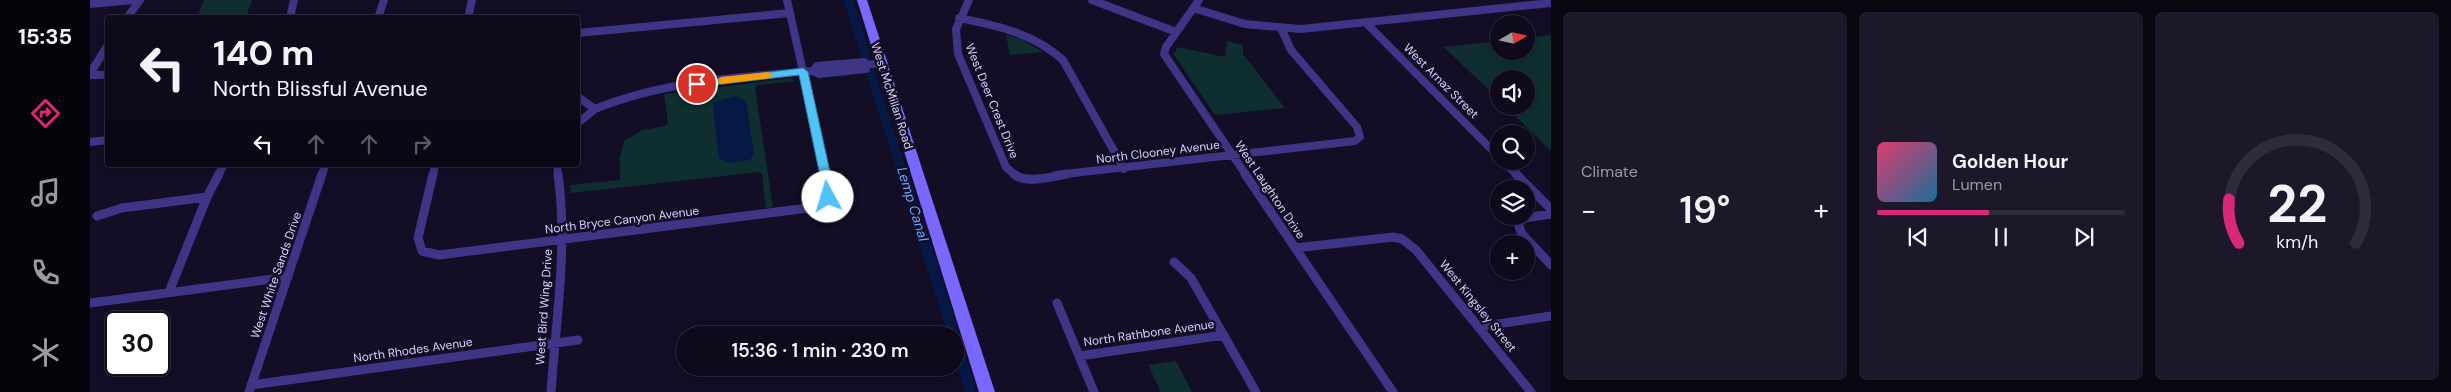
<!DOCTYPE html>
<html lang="en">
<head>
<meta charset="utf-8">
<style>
  body { margin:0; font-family:"DM Sans",sans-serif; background:#1c1829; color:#f1f3f6; height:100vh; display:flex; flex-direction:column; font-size:19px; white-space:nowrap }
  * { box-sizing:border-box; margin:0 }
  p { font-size:16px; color:#9b9aa3 }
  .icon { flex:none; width:28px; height:28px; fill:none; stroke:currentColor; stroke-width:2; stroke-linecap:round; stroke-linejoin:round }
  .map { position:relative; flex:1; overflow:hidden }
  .details { display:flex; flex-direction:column; gap:12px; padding:12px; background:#08060f; width:900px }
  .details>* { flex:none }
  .guide { position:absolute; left:15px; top:15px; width:475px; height:152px; border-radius:5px; box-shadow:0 2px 8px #0003,0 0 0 1px #2e2b3b; background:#0e0a1c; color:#f1f3f6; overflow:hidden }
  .needle { width:32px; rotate:81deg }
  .controls { position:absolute; left:1400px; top:15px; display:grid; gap:10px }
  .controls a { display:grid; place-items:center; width:45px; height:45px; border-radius:50%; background:#0e0a1c; box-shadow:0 2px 8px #0003,0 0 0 1px #2e2b3b; font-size:25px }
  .speed { position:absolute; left:15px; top:311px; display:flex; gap:10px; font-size:25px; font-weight:700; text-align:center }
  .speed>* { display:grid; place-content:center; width:65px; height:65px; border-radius:50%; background:#0e0a1c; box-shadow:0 2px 8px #0003,0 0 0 1px #2e2b3b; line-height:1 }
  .speed .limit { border:2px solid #111; border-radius:8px; background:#fff; color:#111 }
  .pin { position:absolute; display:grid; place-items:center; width:42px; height:42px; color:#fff; margin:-21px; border:2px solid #fff; border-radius:50%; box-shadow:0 1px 5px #0007 }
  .me { position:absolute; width:55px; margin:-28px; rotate:354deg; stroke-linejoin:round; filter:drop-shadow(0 0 4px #0008) }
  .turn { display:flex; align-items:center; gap:18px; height:105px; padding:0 25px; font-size:22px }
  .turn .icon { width:65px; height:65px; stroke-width:2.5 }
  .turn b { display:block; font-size:35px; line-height:42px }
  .lanes { display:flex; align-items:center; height:48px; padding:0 25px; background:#0003; justify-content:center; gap:25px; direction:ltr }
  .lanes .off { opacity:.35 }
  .big { font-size:38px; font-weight:600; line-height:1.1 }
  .details .widget { flex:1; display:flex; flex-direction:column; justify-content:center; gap:8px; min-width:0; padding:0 18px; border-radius:8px; background:#1c1829 }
  .details .dial { align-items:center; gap:0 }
  .dial svg { height:130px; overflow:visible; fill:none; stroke:#2e2b3b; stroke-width:7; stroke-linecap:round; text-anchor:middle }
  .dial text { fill:#f1f3f6; stroke:none }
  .song { display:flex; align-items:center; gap:15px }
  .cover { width:60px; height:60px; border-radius:8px; background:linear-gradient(135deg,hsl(340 70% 55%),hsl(200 70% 35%)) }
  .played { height:5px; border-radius:2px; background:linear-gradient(90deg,#db2777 45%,#2e2b3b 45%) }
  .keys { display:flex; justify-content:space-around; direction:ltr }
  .heat { display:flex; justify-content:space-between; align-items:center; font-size:28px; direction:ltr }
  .details .tiles { flex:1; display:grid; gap:12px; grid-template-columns:repeat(3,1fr) }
  .trip { position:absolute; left:586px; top:326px; width:288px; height:50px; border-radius:25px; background:#0e0a1c; box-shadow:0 2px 8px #0003,0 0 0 1px #2e2b3b; font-weight:600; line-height:50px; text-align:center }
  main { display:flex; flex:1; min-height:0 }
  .menu { display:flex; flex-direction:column; width:90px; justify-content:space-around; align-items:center; background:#06040b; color:#9b9aa3 }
  .menu .icon { width:35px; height:35px }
  .menu .active { color:#db2777 }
  .menu b { font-size:22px; color:#f1f3f6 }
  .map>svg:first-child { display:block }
  .green { fill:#0f2e2f }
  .water { fill:#061845 }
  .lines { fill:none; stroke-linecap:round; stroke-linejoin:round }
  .canal-far1 { stroke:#061845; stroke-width:9 }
  .canal { stroke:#061845; stroke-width:11 }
  .minor-far1 { stroke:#3f3587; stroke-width:8 }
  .minor { stroke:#3f3587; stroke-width:9 }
  .secondary { fill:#7868ff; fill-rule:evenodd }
  .route { fill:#4fc3f7; stroke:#337fa1 }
  .slow { fill:#f59e0b }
  .labels { text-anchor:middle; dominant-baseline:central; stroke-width:5; stroke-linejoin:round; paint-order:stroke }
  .street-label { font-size:12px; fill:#dad1ff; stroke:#130d25 }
  .water-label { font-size:14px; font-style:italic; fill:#5fa7ff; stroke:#130d25 }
</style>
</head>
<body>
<main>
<nav class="menu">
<b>15:35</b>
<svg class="icon active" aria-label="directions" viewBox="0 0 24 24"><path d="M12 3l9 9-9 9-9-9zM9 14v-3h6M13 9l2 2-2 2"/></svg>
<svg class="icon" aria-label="music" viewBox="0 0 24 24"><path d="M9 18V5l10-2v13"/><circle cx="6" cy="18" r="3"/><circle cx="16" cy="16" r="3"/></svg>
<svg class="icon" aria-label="phone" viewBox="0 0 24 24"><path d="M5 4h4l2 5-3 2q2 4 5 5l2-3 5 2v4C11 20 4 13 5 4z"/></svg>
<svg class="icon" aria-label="climate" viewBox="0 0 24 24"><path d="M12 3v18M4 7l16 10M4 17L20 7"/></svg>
</nav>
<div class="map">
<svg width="1461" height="392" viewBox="0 0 1461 392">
  <rect width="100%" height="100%" fill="#130d25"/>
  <!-- green -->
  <path class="green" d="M114,0H162L156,17L107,18Z
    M916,35L933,40L953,52L920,55Z
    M1461,35V151L1415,106H1436V79H1409V100L1354,47L1409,41V51H1436V38Z
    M1137,41L1153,45V54L1195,108L1125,115L1084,55L1087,47L1135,57Z
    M701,78L705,81L668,85L665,88L683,207L676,208L672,174L669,172L481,193L480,185L530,180V157L534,141L552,130L575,126L578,123L574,94Z
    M1086,361L1102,392H1071L1058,365Z"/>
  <!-- water -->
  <path class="water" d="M646,96L656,101L664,154L660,160L639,163L629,158L623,107L624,102Z"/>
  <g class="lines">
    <!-- canal-far1 -->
    <path class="canal-far1" d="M758,0L776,56
      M781,74L813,175"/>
    <!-- canal -->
    <path class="canal" d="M813,174L864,335
      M865,340L881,392"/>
    <!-- minor-far1 -->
    <path class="minor-far1" d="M697,0L736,175
      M879,0L866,29L868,54L916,167L925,175
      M1002,0L1086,32
      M1109,0L1076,47L1074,54L1156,175
      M0,4L44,0
      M1103,8L1155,24L1211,29L1461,3
      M37,18L50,0
      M200,18L204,0
      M288,18L294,0
      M378,18L382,0
      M869,18C908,26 943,33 973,60L1034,169
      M1276,23L1409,157
      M488,33L700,13
      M18,45L1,72V75H18
      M774,62L776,69L729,74L723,71L727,66Z
      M776,65L791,63
      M488,97L505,109L488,123
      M505,109C574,81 649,77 723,71
      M0,142L18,140
      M1413,161L1427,175
      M467,165L468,175
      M128,175L134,165
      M232,175L235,165
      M343,175L345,165
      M966,175L1265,141L1270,137L1267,127L1201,50L1191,28"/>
    <!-- minor -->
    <path class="minor" d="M343,174L328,238L332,251L349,255L726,207L738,197L739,190L735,174
      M924,174C935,185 963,176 977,174
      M1155,174L1303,392
      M1426,174L1461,209
      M1461,214L1434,218L1428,224L1432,234L1461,265
      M7,216L32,208L117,197
      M1205,248L1303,237L1312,239L1326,250L1441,392
      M1084,262L1101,278L1166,392
      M79,292L117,197L129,174
      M0,303L198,277
      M967,303L1004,392
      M1388,327L1461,316
      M989,356L1134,335
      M161,385L488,340
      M159,392L232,174
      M461,392C466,320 478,245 468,174"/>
    <!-- secondary -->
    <path class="secondary" d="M767,0H777L905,392H889Z"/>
  </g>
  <!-- route -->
  <path class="route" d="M713,68L718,72L744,190L742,200L738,202L732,197L733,190L709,75L607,87L602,84L607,81Z"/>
  <!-- slow -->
  <path class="slow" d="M678,72L683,75L681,78L631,84L626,80L631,77Z"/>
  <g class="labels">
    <!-- street labels -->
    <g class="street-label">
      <text transform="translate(1351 81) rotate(45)">West Arnaz Street</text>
      <text transform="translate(802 96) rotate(72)">West McMillan Road</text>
      <text transform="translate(902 101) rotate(68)">West Deer Crest Drive</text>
      <text transform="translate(1068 152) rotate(-7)">North Clooney Avenue</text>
      <text transform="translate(1180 190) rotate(56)">West Laughton Drive</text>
      <text transform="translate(532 220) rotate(-7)">North Bryce Canyon Avenue</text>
      <text transform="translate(186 275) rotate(-71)">West White Sands Drive</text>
      <text transform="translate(1388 306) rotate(51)">West Kingsley Street</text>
      <text transform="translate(454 307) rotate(-86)">West Bird Wing Drive</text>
      <text transform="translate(1059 333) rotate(-8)">North Rathbone Avenue</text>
      <text transform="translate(323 350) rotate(-8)">North Rhodes Avenue</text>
    </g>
    <!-- water labels -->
    <g class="water-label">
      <text transform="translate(823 204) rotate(73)">Lemp Canal</text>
    </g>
  </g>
</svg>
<div class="controls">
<a><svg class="needle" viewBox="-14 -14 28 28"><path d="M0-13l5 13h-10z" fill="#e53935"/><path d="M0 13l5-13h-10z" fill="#9b9aa3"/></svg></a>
<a><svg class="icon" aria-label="sound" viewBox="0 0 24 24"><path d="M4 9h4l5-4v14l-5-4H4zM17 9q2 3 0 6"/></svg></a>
<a><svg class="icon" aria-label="search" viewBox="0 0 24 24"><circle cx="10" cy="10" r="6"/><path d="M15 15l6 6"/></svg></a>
<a><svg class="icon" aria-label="layers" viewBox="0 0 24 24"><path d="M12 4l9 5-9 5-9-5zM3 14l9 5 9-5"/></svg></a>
<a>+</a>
</div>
<div class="speed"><div class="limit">30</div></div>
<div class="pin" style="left:607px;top:84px;background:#d93025"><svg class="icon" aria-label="arrive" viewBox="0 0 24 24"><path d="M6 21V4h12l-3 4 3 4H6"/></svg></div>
<svg class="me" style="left:738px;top:197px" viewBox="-20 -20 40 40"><circle r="19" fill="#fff"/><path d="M0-13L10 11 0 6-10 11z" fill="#4fc3f7"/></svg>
<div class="trip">15:36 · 1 min · 230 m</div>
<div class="guide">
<div class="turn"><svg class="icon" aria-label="left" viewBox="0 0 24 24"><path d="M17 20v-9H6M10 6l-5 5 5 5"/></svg><div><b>140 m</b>North Blissful Avenue</div></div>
<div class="lanes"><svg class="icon" aria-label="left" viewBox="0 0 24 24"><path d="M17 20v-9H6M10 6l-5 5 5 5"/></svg><svg class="icon off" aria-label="ahead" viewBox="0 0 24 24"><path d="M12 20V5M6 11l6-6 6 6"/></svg><svg class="icon off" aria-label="ahead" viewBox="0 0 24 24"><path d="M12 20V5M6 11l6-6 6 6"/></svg><svg class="icon off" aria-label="right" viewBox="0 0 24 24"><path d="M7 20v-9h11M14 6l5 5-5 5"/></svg></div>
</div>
</div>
<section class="details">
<div class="tiles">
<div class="widget"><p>Climate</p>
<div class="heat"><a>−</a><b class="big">19°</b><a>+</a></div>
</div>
<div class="widget">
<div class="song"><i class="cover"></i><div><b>Golden Hour</b><p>Lumen</p></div></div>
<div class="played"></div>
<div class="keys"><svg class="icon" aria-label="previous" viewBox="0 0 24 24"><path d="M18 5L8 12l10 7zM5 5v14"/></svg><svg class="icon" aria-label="pause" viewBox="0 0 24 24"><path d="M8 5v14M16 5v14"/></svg><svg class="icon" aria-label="next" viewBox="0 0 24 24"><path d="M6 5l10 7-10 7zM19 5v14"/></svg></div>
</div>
<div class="widget dial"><svg viewBox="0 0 100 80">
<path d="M14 69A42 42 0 1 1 86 69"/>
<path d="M14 69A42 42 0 0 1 8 42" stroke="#db2777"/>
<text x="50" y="56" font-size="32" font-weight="700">22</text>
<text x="50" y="72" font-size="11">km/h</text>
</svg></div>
</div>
</section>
</main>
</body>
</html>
